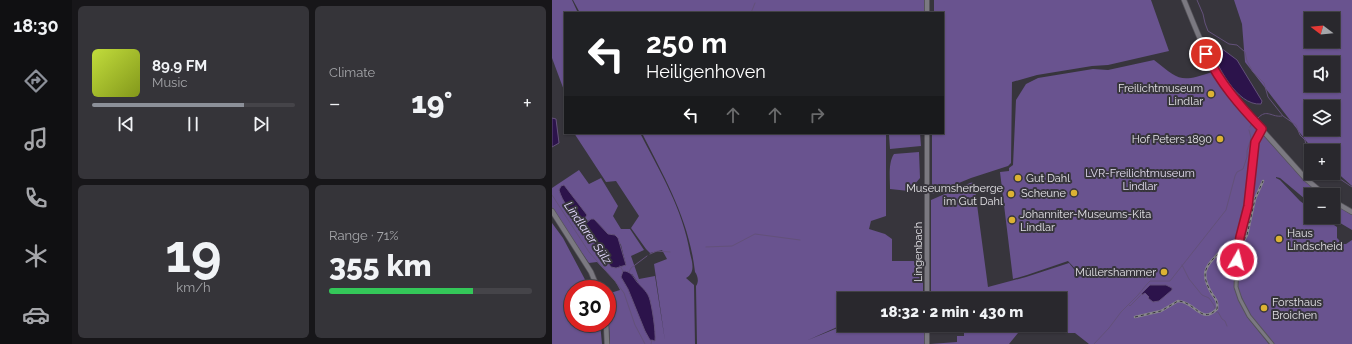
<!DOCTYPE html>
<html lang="en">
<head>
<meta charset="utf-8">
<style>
  body { margin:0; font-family:Raleway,sans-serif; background:#353439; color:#f1f3f6; height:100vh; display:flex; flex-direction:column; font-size:15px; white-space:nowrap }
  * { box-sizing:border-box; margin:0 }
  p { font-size:13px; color:#a5a6aa }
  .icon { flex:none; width:22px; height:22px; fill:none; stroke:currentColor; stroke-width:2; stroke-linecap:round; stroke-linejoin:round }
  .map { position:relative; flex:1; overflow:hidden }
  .details { display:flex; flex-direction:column; gap:6px; padding:6px; background:#171619; width:480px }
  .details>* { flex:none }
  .guide { position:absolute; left:12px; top:12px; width:380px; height:122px; border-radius:0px; box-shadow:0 1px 3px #0004,0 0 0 1px #454449; background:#202124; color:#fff; overflow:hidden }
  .needle { width:26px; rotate:286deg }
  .tools { position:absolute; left:752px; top:12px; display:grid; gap:8px }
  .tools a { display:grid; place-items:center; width:36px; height:36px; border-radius:0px; background:#29282d; box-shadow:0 1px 3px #0004,0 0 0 1px #454449; font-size:20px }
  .speed { position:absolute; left:12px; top:280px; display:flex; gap:8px; font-size:20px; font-weight:700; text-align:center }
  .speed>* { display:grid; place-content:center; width:52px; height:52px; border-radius:50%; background:#29282d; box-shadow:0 1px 3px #0004,0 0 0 1px #454449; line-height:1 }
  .speed .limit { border:6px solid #d22; background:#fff; color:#111 }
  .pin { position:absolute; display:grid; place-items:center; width:34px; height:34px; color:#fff; margin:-17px; border:2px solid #fff; border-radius:50%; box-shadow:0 1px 4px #0007 }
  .me { position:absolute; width:44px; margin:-22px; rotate:8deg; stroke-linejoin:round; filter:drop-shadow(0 0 3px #0008) }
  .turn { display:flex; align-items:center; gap:14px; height:84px; padding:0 16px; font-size:18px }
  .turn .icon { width:52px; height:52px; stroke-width:2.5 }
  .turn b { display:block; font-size:28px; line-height:34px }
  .lanes { display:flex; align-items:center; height:38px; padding:0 16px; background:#0003; justify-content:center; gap:20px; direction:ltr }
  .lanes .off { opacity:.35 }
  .big { font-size:30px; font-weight:800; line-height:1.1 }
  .details .widget { flex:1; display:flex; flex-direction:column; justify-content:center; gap:6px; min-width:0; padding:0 14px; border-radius:6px; background:#353439 }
  .details .dial { align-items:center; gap:0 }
  .dial b { font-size:52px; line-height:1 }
  .song { display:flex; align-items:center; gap:12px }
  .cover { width:48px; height:48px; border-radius:6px; background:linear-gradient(135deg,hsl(70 70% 55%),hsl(70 70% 35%)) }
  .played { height:4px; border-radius:2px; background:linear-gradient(90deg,#8c9099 75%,#454449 75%) }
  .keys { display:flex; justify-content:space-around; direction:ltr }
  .heat { display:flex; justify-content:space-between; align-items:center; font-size:22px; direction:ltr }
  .charge { height:6px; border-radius:3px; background:linear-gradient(90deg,#34c759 71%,#454449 0) }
  .details .tiles { flex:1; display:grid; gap:6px; grid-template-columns:repeat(2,1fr) }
  .trip { position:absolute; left:285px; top:292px; width:230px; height:40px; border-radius:0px; background:#29282d; box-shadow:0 1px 3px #0004,0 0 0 1px #454449; font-weight:800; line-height:40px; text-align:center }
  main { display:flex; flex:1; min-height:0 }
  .tab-bar { display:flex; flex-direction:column; width:72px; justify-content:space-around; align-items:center; background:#101012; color:#a5a6aa }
  .tab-bar .icon { width:28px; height:28px }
  .tab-bar .current { color:#8c9099 }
  .tab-bar b { font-size:18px; color:#f1f3f6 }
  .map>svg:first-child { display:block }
  .green { fill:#69538f; fill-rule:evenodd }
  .water { fill:#2c134b; stroke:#63517a }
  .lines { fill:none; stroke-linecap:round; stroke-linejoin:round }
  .stream { stroke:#63517a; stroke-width:1 }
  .minor-casing { stroke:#56545a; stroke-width:5 }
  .tertiary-casing { stroke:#56545a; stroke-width:6 }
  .secondary-casing { stroke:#56545a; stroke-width:6 }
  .minor { stroke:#7b7981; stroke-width:3 }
  .tertiary { stroke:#7b7981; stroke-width:4 }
  .secondary { stroke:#7b7981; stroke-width:4.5 }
  .rail-casing { stroke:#88878c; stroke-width:2.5 }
  .rail { stroke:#37353c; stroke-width:1; stroke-dasharray:3; stroke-linecap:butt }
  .route-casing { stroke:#92132f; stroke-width:10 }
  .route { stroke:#e11d48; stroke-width:7 }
  .poi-dot { fill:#dcb233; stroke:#37353c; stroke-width:1.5 }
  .labels { text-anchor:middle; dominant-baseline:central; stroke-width:4; stroke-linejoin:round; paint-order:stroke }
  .poi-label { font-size:11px; fill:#e4e3e7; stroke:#37353c; text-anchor:end }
  .park-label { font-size:11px; fill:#e4def1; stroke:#37353c }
  .street-label { font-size:11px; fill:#e4e3e7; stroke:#37353c }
  .water-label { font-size:12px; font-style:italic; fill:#e5daff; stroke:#37353c }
</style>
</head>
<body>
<main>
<nav class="tab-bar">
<b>18:30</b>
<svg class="icon current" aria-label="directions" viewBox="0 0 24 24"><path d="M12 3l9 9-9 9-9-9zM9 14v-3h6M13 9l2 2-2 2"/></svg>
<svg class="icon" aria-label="music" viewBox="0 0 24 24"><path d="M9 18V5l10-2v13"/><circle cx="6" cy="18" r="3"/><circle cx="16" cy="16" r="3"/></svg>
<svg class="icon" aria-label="phone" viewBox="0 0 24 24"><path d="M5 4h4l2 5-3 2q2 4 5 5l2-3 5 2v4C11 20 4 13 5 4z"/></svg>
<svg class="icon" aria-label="climate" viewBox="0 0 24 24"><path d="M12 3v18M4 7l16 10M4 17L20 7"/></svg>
<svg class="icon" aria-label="car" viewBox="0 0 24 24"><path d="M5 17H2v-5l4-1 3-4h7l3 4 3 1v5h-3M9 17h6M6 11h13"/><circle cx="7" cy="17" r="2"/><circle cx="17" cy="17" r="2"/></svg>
</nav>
<section class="details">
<div class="tiles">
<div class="widget">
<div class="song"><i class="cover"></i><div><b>89.9 FM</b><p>Music</p></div></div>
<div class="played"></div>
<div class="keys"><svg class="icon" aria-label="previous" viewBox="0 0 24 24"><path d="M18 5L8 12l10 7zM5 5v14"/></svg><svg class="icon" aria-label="pause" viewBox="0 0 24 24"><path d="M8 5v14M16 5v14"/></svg><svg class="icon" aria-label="next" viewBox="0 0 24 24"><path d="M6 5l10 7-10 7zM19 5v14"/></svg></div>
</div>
<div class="widget"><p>Climate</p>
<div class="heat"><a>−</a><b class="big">19°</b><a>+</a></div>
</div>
<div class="widget dial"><b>19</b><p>km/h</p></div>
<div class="widget"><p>Range · 71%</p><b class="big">355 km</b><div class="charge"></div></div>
</div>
</section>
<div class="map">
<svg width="800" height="344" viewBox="0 0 800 344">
  <rect width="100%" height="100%" fill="#37353c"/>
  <!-- green -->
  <path class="green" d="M0,0H20L26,13H13V93L0,58Z
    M21,0H374V13H28Z
    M382,0H599L617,51L556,65L540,66L485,75L460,82L459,163L456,166L419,178L380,194V133H391V13H382Z
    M682,0H800V186L781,169V151H762L693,62L690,24ZM759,19H781V41H759ZM759,63H781V85H759ZM759,107H781V129H759Z
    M602,60C627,80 628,83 660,72L672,92L708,130L701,140L692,216L686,238L682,275V288L696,318L717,344H537L523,333H515L494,325H508V299H379V200L418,183L422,182L436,287L474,277L517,263L526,274L527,273L516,261L475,275L461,279L448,172L457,171V168L461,165L464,100L474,84L486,78L541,69L556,70Z
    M22,133H88C108,172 131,209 138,253C140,262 144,272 134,278L142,285L143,344H58C58,327 55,311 55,294L68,290L63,281L45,262L37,263L3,214L0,209V188L27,170L37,184L49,178L66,206L61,216L69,229H78L92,250L79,256L87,279L103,276L113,341L102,264L115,259L110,250L98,253L94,249L79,228L87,216L64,181L54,182ZM39,219H42L56,234L63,235L69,245L74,265L64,268L49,254L31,228L33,223ZM80,274L97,298L103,341L84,308L76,289L69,277Z
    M90,133H334V216L319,221L317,229L333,234L340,239V261H367L369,241H371V299H292V324L256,340L293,325H373V344H145L144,286C147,282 146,276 143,272C137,219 113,179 90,133Z
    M349,133H368L369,146L338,149L337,135Z
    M710,134L753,180L769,195H759V204L728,178L724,177V178L728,180L748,201L759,209V217H770L785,227V238L791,244H794L800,240V344H721L698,316L685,287V275L688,267L689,237L695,217L705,141Z
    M367,152L368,178L357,191L338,189C338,178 336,163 342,154Z
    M781,203L800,215V230L778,217H781Z
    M0,223L11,238L38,289H21V323H48L50,344H0Z
    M412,325H491L488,330L466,333L457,344H378L405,342V336H412Z"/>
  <!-- water -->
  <path class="water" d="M661,42L685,60L710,101L709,104C684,106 665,64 656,44Z
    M0,118L4,119L7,143L0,147Z
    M12,185L35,215L33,218L26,221C19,212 10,201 7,190L9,186Z
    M39,219H42L56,234L63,235L66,238L74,265L64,268L59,267L31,228L33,224Z
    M71,271C79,271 81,277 85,282C89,287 94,290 97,297C100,305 104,332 103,341L98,340L93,331L76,289L69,277Z
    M598,285H614L620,288V290L607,301L601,302L596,298L597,297L593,293L590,295L589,294Z"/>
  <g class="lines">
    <!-- stream -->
    <path class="stream" d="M645,0L651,14L653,23L656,31L677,44L685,45L693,52L695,61L701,72L712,83L716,97L731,116L744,125L748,135L753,140L755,151L759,154
      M199,13L203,3
      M706,118C715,108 720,118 730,116
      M698,127L700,123
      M779,173L800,187
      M0,195L37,252L63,281L72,293L83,325L93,344
      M154,247L180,246L203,234L248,240
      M98,254L105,251L118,252
      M630,265L637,279L650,295L657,298L662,305L664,312H666L670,319L673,321L675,326
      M68,266L71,271
      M77,272L79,268L95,256
      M577,305L578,306L590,294
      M99,344L100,340
      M542,344L557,328L569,312L586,295L595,284L598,281H618L674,210L683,176L685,172L691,169L695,157V151L699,138L697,130"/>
    <!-- minor casing -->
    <g class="minor-casing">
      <path id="minor" d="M710,129L703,142L696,206L688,237L685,260L684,287L688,299L697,316L720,344"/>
    </g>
    <!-- tertiary casing -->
    <g class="tertiary-casing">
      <path id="tertiary" d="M375,13V0
        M375,299V133
        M375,325V344"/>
    </g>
    <!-- secondary casing -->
    <g class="secondary-casing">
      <path id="secondary" d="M632,0C646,34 657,65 679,95L754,179L773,195
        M781,201L800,212
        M0,211L39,272L46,289
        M54,323L55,344"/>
    </g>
    <!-- minor -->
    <use href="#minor" class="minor"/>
    <!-- tertiary -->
    <use href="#tertiary" class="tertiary"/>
    <!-- secondary -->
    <use href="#secondary" class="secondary"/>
    <!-- rail casing -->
    <g class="rail-casing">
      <path id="rail" d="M692,240L695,235L703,199L711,181
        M583,317L609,311L626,301C644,302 649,325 665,309C666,302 664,299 660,294C649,275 651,268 667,253C673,248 678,242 685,241"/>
    </g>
    <!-- rail -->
    <use href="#rail" class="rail"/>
  </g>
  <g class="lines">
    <!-- route casing -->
    <g class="route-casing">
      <path id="route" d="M654,54C668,83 688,106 710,129L703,142L696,206L688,237L685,260"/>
    </g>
    <!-- route -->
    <use href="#route" class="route"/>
  </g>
  <!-- markers -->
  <g class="poi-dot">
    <circle cx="659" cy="94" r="4"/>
    <circle cx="668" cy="139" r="4"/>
    <circle cx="466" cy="178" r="4"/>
    <circle cx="522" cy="193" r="4"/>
    <circle cx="459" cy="194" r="4"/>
    <circle cx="460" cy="220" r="4"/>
    <circle cx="727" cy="239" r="4"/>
    <circle cx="612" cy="272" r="4"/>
    <circle cx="712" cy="308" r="4"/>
  </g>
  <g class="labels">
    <!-- poi labels -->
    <g class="poi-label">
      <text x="651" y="88">Freilichtmuseum<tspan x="651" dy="13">Lindlar</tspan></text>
      <text x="660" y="139">Hof Peters 1890</text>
      <text x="474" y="178" text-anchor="start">Gut Dahl</text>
      <text x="451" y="188">Museumsherberge<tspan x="451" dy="13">im Gut Dahl</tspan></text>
      <text x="514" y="193">Scheune</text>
      <text x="468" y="214" text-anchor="start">Johanniter-Museums-Kita<tspan x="468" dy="13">Lindlar</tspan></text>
      <text x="735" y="233" text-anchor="start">Haus<tspan x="735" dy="13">Lindscheid</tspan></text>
      <text x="604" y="272">Müllershammer</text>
      <text x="720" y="302" text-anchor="start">Forsthaus<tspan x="720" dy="13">Broichen</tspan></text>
    </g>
    <!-- park labels -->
    <g class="park-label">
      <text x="588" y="173">LVR-Freilichtmuseum<tspan x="588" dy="13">Lindlar</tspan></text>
    </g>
    <!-- street labels -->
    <g class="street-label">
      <text transform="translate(366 252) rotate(-90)">Lingenbach</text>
    </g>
    <!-- water labels -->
    <g class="water-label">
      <text transform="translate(36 233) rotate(55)">Lindlarer Sülz</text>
    </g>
  </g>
</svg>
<div class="tools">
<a><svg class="needle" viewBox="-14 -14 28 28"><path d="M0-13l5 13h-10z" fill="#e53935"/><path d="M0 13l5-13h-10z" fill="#a5a6aa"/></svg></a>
<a><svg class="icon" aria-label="sound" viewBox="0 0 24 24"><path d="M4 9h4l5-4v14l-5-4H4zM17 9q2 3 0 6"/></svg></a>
<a><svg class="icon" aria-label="layers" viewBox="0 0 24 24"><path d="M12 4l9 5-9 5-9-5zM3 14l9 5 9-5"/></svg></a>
<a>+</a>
<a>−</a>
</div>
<div class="speed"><div class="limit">30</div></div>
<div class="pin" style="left:654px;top:54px;background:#d93025"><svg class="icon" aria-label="arrive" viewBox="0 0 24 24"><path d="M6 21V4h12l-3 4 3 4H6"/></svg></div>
<svg class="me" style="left:685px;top:260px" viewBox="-20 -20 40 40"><circle r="17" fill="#e11d48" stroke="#fff" stroke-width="3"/><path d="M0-11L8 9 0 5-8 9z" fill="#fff"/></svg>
<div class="trip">18:32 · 2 min · 430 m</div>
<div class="guide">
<div class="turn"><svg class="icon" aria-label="left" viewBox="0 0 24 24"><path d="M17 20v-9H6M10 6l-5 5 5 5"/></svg><div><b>250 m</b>Heiligenhoven</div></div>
<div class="lanes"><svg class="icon" aria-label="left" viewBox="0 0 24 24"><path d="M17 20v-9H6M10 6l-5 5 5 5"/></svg><svg class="icon off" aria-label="ahead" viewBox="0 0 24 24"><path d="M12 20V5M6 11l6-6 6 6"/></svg><svg class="icon off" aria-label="ahead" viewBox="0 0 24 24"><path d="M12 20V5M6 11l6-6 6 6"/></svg><svg class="icon off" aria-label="right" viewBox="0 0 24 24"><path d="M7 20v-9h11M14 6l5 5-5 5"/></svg></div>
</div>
</div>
</main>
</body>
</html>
